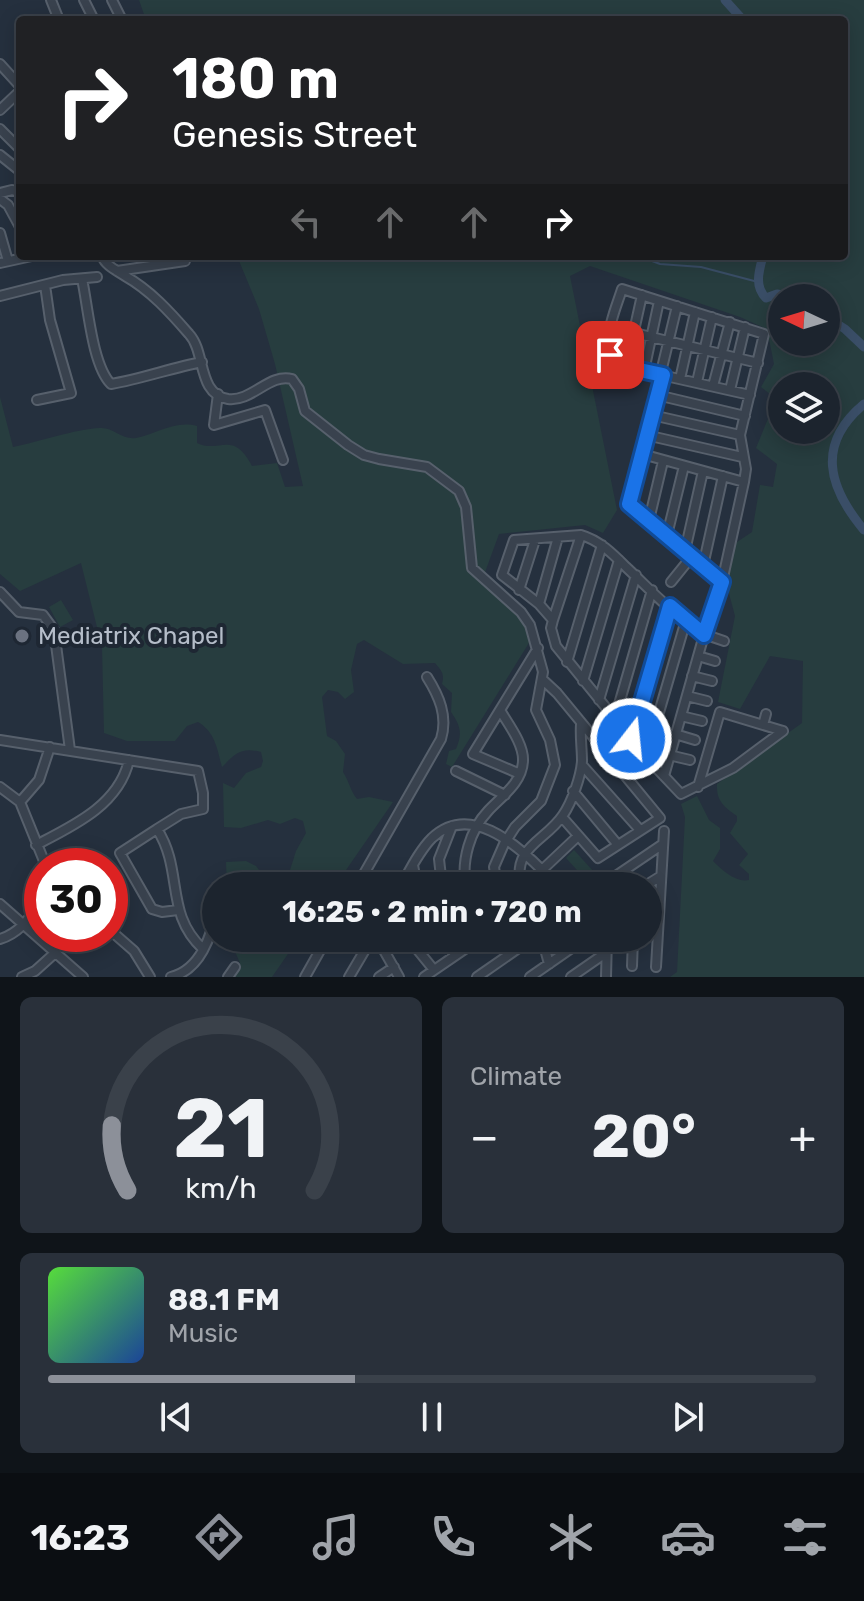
<!DOCTYPE html>
<html lang="en">
<head>
<meta charset="utf-8">
<style>
  body { margin:0; font-family:Rubik,sans-serif; background:#29303a; color:#f1f3f6; height:100vh; display:flex; flex-direction:column; font-size:30px; white-space:nowrap }
  * { box-sizing:border-box; margin:0 }
  p { font-size:26px; color:#a0a4aa }
  .icon { flex:none; width:44px; height:44px; fill:none; stroke:currentColor; stroke-width:2; stroke-linecap:round; stroke-linejoin:round }
  .map { position:relative; height:977px; overflow:hidden }
  .drawer { display:flex; flex-direction:column; gap:20px; padding:20px; background:#0f1419; flex:1 }
  .drawer>* { flex:none }
  .top-card { position:absolute; left:16px; top:16px; width:832px; height:244px; border-radius:8px; box-shadow:0 4px 20px #0003,0 0 0 2px #3a414a; background:#202124; color:#fff; overflow:hidden }
  .needle { width:52px; rotate:274deg }
  .controls { position:absolute; left:768px; top:284px; display:grid; gap:16px }
  .controls a { display:grid; place-items:center; width:72px; height:72px; border-radius:50%; background:#1c242e; box-shadow:0 4px 20px #0003,0 0 0 2px #3a414a; font-size:40px }
  .speed { position:absolute; left:24px; top:848px; display:flex; gap:16px; font-size:40px; font-weight:700; text-align:center }
  .speed>* { display:grid; place-content:center; width:104px; height:104px; border-radius:50%; background:#1c242e; box-shadow:0 4px 20px #0003,0 0 0 2px #3a414a; line-height:1 }
  .speed .limit { border:12px solid #d22; background:#fff; color:#111 }
  .pin { position:absolute; display:grid; place-items:center; width:68px; height:68px; color:#fff; margin:-34px; border-radius:16px; box-shadow:0 4px 12px #0006 }
  .me { position:absolute; width:88px; margin:-44px; rotate:16deg; stroke-linejoin:round; filter:drop-shadow(0 0 6px #0008) }
  .turn { display:flex; align-items:center; gap:28px; height:168px; padding:0 24px; font-size:36px }
  .turn .icon { width:104px; height:104px; stroke-width:2.5 }
  .turn b { display:block; font-size:56px; line-height:68px }
  .lanes { display:flex; align-items:center; height:76px; padding:0 24px; background:#0003; justify-content:center; gap:40px; direction:ltr }
  .lanes .off { opacity:.35 }
  .big { font-size:60px; font-weight:700; line-height:1.1 }
  .drawer .card { flex:1; display:flex; flex-direction:column; justify-content:center; gap:12px; min-width:0; padding:0 28px; border-radius:12px; background:#29303a }
  .drawer .dial { align-items:center; gap:0 }
  .dial svg { height:208px; overflow:visible; fill:none; stroke:#3a414a; stroke-width:7; stroke-linecap:round; text-anchor:middle }
  .dial text { fill:#f1f3f6; stroke:none }
  .song { display:flex; align-items:center; gap:24px }
  .cover { width:96px; height:96px; border-radius:12px; background:linear-gradient(135deg,hsl(110 70% 55%),hsl(220 70% 35%)) }
  .played { height:8px; border-radius:4px; background:linear-gradient(90deg,#8c9099 40%,#3a414a 40%) }
  .keys { display:flex; justify-content:space-around; direction:ltr }
  .heat { display:flex; justify-content:space-between; align-items:center; font-size:44px; direction:ltr }
  .drawer .tiles { flex:1; display:grid; gap:20px; grid-template-columns:1fr 1fr }
  .card:last-child { grid-column:span 2 }
  .trip { position:absolute; left:202px; top:872px; width:460px; height:80px; border-radius:40px; background:#1c242e; box-shadow:0 4px 20px #0003,0 0 0 2px #3a414a; font-weight:700; line-height:80px; text-align:center }
  .menu { display:flex; height:128px; justify-content:space-around; align-items:center; background:#0b0e12; color:#a0a4aa }
  .menu .icon { width:56px; height:56px }
  .menu .active { color:#8c9099 }
  .menu b { font-size:36px; color:#f1f3f6 }
  .map>svg:first-child { display:block }
  .green { fill:#273d3f; fill-rule:evenodd }
  .lines { fill:none; stroke-linecap:round; stroke-linejoin:round }
  .stream { stroke:#3a4e67; stroke-width:2 }
  .river { stroke:#3a4e67; stroke-width:9 }
  .minor-casing { stroke:#57606c; stroke-width:12 }
  .minor { stroke:#39424e; stroke-width:8 }
  .route-casing { stroke:#114b97; stroke-width:20 }
  .route { stroke:#1a73e8; stroke-width:14 }
  .worship-dot { fill:#6b7280; stroke:#1e2733; stroke-width:3 }
  .labels { text-anchor:middle; dominant-baseline:central; stroke-width:8; stroke-linejoin:round; paint-order:stroke }
  .poi-label { font-size:24px; fill:#b5bdc9; stroke:#1e2733; text-anchor:start }
</style>
</head>
<body>
<div class="map">
<svg width="864" height="977" viewBox="0 0 864 977">
  <rect width="100%" height="100%" fill="#25303e"/>
  <!-- green -->
  <path class="green" d="M139,0H864V977H670L677,972L685,817L681,804L697,796L709,820L720,828V849L713,861C722,870 736,883 749,880V874L739,865L748,854L730,833L737,821V816C724,807 716,801 717,784L802,723L803,661L770,656L740,709L718,702L735,616L727,586L734,544L752,532L760,485L773,487L777,464L756,448L776,399L761,387L774,364L767,329L740,317L590,266L570,276L617,510L603,533L585,525L499,534L484,575L525,620L532,638L452,767L446,764L449,751L456,749C463,733 460,725 451,712L452,693L442,684C445,674 441,670 435,663L403,664L364,640L357,644L351,670L354,692L345,699L338,692L328,690L322,697L327,736L336,741L345,754L343,772C349,781 350,790 357,799L369,797L393,802L335,886H285L296,851L306,833L303,821L295,818L280,824L268,820L241,828L224,827L223,783L234,788L246,773L261,767L263,761L261,752C241,747 236,753 222,767C217,748 215,732 198,722L187,726L175,741H127L104,733L102,647L81,563L20,591L0,574V397L13,447C39,442 75,429 100,428C113,427 122,440 136,438C157,434 174,420 197,426V443C219,454 233,429 252,466L277,463L285,487L303,486L275,364L259,309L237,256H844V20H146ZM782,298H826V342H782ZM782,386H826V430H782Z
    M61,600L73,620L60,627L49,607Z
    M574,850L594,872L586,880L566,858Z
    M246,861L256,866L271,886H227L226,862Z
    M229,938H299L272,977H231L240,963Z"/>
  <g class="lines">
    <!-- stream -->
    <path class="stream" d="M639,256L660,264L701,267L758,282"/>
    <!-- river -->
    <path class="river" d="M725,0L743,20
      M763,256C759,271 754,286 766,298L777,294L797,298
      M826,317L845,329L864,347
      M864,404C816,444 828,487 864,530"/>
    <!-- minor casing -->
    <g class="minor-casing">
      <path id="minor" d="M51,0L59,20
        M84,0L94,20
        M112,0L122,20
        M0,64L20,86
        M0,110L20,91
        M0,129L20,149
        M0,155L20,171
        M0,193L12,190L20,192
        M0,199L8,205L20,227
        M0,233L8,261
        M102,256C106,266 116,270 125,276C150,290 170,312 189,334C206,352 197,394 228,399C252,402 269,373 292,379L299,389L305,411L348,445L364,455L379,459L427,467L459,491L466,507L472,568L521,612L530,625L543,672L536,710L550,740L555,765L541,801L515,827L504,844L494,867L497,886
        M0,263L32,256
        M117,271L185,261
        M82,279C88,306 92,365 111,384C141,379 171,368 202,362
        M0,296L63,280L97,277
        M677,306L629,504L722,582
        M610,327L758,363
        M626,367L642,295
        M644,371L659,301
        M680,379L695,312
        M697,382L712,317
        M713,386L730,322
        M730,390L745,327
        M218,394L214,425L265,410L283,460
        M657,395L745,416
        M37,400L71,393L50,320L45,285
        M652,415L740,435
        M646,435L742,457
        M642,454L744,482
        M649,520L663,461
        M581,535L553,620L551,628L556,646L646,757L681,794L733,768L783,731
        M667,535L684,466
        M685,551L703,471
        M703,566L723,476
        M671,582L692,556
        M519,590L535,540
        M0,592L19,612L43,615L54,630L70,750
        M539,604L558,537
        M553,620L539,604L502,575L514,540L581,535C599,540 613,554 626,567C655,594 687,631 724,641
        M698,656L715,661
        M567,662L602,545
        M692,676L712,681
        M543,680L557,693L660,818L598,858L562,817
        M583,681L619,560
        M687,696L707,701
        M599,700L636,575
        M681,716L702,721
        M615,718L652,590
        M763,725L766,714
        M675,734L695,740
        M631,739L670,606
        M0,740L198,771L203,793V809L181,814L157,829C184,871 164,913 203,949
        M669,755L690,760
        M646,757L686,620
        M582,765L640,830
        M456,771L505,795
        M520,774L473,754L538,648
        M664,776L704,635L722,582L744,482L746,469L740,435L764,334L622,289C615,312 593,356 626,367L750,395
        M0,787L20,802L46,866
        M698,787L720,712L783,731
        M573,791L618,845
        M20,802L39,780L50,747
        M157,829L120,853L152,909L162,912L178,910
        M36,845C73,826 119,805 129,760
        M413,865L417,886
        M357,886L441,739C448,716 439,696 427,677
        M401,886C410,870 419,851 432,838C469,803 515,843 542,870
        M442,886L439,859L452,826
        M466,886C461,861 470,830 488,811C502,796 522,783 523,761C524,744 508,724 500,710
        M521,886C512,846 545,842 563,815C572,802 581,776 582,761C582,748 580,737 581,724
        M547,886L542,870L578,836
        M601,886L663,844
        M645,886L661,876
        M0,904L83,977
        M110,930L134,951L150,977
        M377,938L399,977
        M408,938L434,970
        M439,938L456,955
        M542,938L549,964
        M0,939C20,933 30,917 42,901
        M632,966L633,938
        M656,967L664,831
        M22,977L35,971L55,953
        M171,977C200,970 212,936 216,909
        M228,977L235,967
        M305,977L327,938
        M349,977L372,938
        M379,977L394,967
        M424,977L481,938
        M477,977L533,938
        M530,977L586,938
        M571,977L607,952
        M606,977L607,938"/>
    </g>
    <!-- minor -->
    <use href="#minor" class="minor"/>
  </g>
  <g class="lines">
    <!-- route casing -->
    <g class="route-casing">
      <path id="route" d="M610,355L621,366L663,375L629,504L722,582L704,635L670,606L631,739"/>
    </g>
    <!-- route -->
    <use href="#route" class="route"/>
  </g>
  <!-- markers -->
  <circle class="worship-dot" cx="22" cy="636" r="8"/>
  <g class="labels">
    <!-- poi labels -->
    <g class="poi-label">
      <text x="38" y="636">Mediatrix Chapel</text>
    </g>
  </g>
</svg>
<div class="controls">
<a><svg class="needle" viewBox="-14 -14 28 28"><path d="M0-13l5 13h-10z" fill="#e53935"/><path d="M0 13l5-13h-10z" fill="#a0a4aa"/></svg></a>
<a><svg class="icon" aria-label="layers" viewBox="0 0 24 24"><path d="M12 4l9 5-9 5-9-5zM3 14l9 5 9-5"/></svg></a>
</div>
<div class="speed"><div class="limit">30</div></div>
<div class="pin" style="left:610px;top:355px;background:#d93025"><svg class="icon" aria-label="arrive" viewBox="0 0 24 24"><path d="M6 21V4h12l-3 4 3 4H6"/></svg></div>
<svg class="me" style="left:631px;top:739px" viewBox="-20 -20 40 40"><circle r="17" fill="#1a73e8" stroke="#fff" stroke-width="3"/><path d="M0-11L8 9 0 5-8 9z" fill="#fff"/></svg>
<div class="trip">16:25 · 2 min · 720 m</div>
<div class="top-card">
<div class="turn"><svg class="icon" aria-label="right" viewBox="0 0 24 24"><path d="M7 20v-9h11M14 6l5 5-5 5"/></svg><div><b>180 m</b>Genesis Street</div></div>
<div class="lanes"><svg class="icon off" aria-label="left" viewBox="0 0 24 24"><path d="M17 20v-9H6M10 6l-5 5 5 5"/></svg><svg class="icon off" aria-label="ahead" viewBox="0 0 24 24"><path d="M12 20V5M6 11l6-6 6 6"/></svg><svg class="icon off" aria-label="ahead" viewBox="0 0 24 24"><path d="M12 20V5M6 11l6-6 6 6"/></svg><svg class="icon" aria-label="right" viewBox="0 0 24 24"><path d="M7 20v-9h11M14 6l5 5-5 5"/></svg></div>
</div>
</div>
<section class="drawer">
<div class="tiles">
<div class="card dial"><svg viewBox="0 0 100 80">
<path d="M14 69A42 42 0 1 1 86 69"/>
<path d="M14 69A42 42 0 0 1 8 44" stroke="#8c9099"/>
<text x="50" y="56" font-size="32" font-weight="700">21</text>
<text x="50" y="72" font-size="11">km/h</text>
</svg></div>
<div class="card"><p>Climate</p>
<div class="heat"><a>−</a><b class="big">20°</b><a>+</a></div>
</div>
<div class="card">
<div class="song"><i class="cover"></i><div><b>88.1 FM</b><p>Music</p></div></div>
<div class="played"></div>
<div class="keys"><svg class="icon" aria-label="previous" viewBox="0 0 24 24"><path d="M18 5L8 12l10 7zM5 5v14"/></svg><svg class="icon" aria-label="pause" viewBox="0 0 24 24"><path d="M8 5v14M16 5v14"/></svg><svg class="icon" aria-label="next" viewBox="0 0 24 24"><path d="M6 5l10 7-10 7zM19 5v14"/></svg></div>
</div>
</div>
</section>
<nav class="menu">
<b>16:23</b>
<svg class="icon active" aria-label="directions" viewBox="0 0 24 24"><path d="M12 3l9 9-9 9-9-9zM9 14v-3h6M13 9l2 2-2 2"/></svg>
<svg class="icon" aria-label="music" viewBox="0 0 24 24"><path d="M9 18V5l10-2v13"/><circle cx="6" cy="18" r="3"/><circle cx="16" cy="16" r="3"/></svg>
<svg class="icon" aria-label="phone" viewBox="0 0 24 24"><path d="M5 4h4l2 5-3 2q2 4 5 5l2-3 5 2v4C11 20 4 13 5 4z"/></svg>
<svg class="icon" aria-label="climate" viewBox="0 0 24 24"><path d="M12 3v18M4 7l16 10M4 17L20 7"/></svg>
<svg class="icon" aria-label="car" viewBox="0 0 24 24"><path d="M5 17H2v-5l4-1 3-4h7l3 4 3 1v5h-3M9 17h6M6 11h13"/><circle cx="7" cy="17" r="2"/><circle cx="17" cy="17" r="2"/></svg>
<svg class="icon" aria-label="filters" viewBox="0 0 24 24"><path d="M4 7h16M4 17h16"/><circle cx="9" cy="7" r="2"/><circle cx="15" cy="17" r="2"/></svg>
</nav>
</body>
</html>
